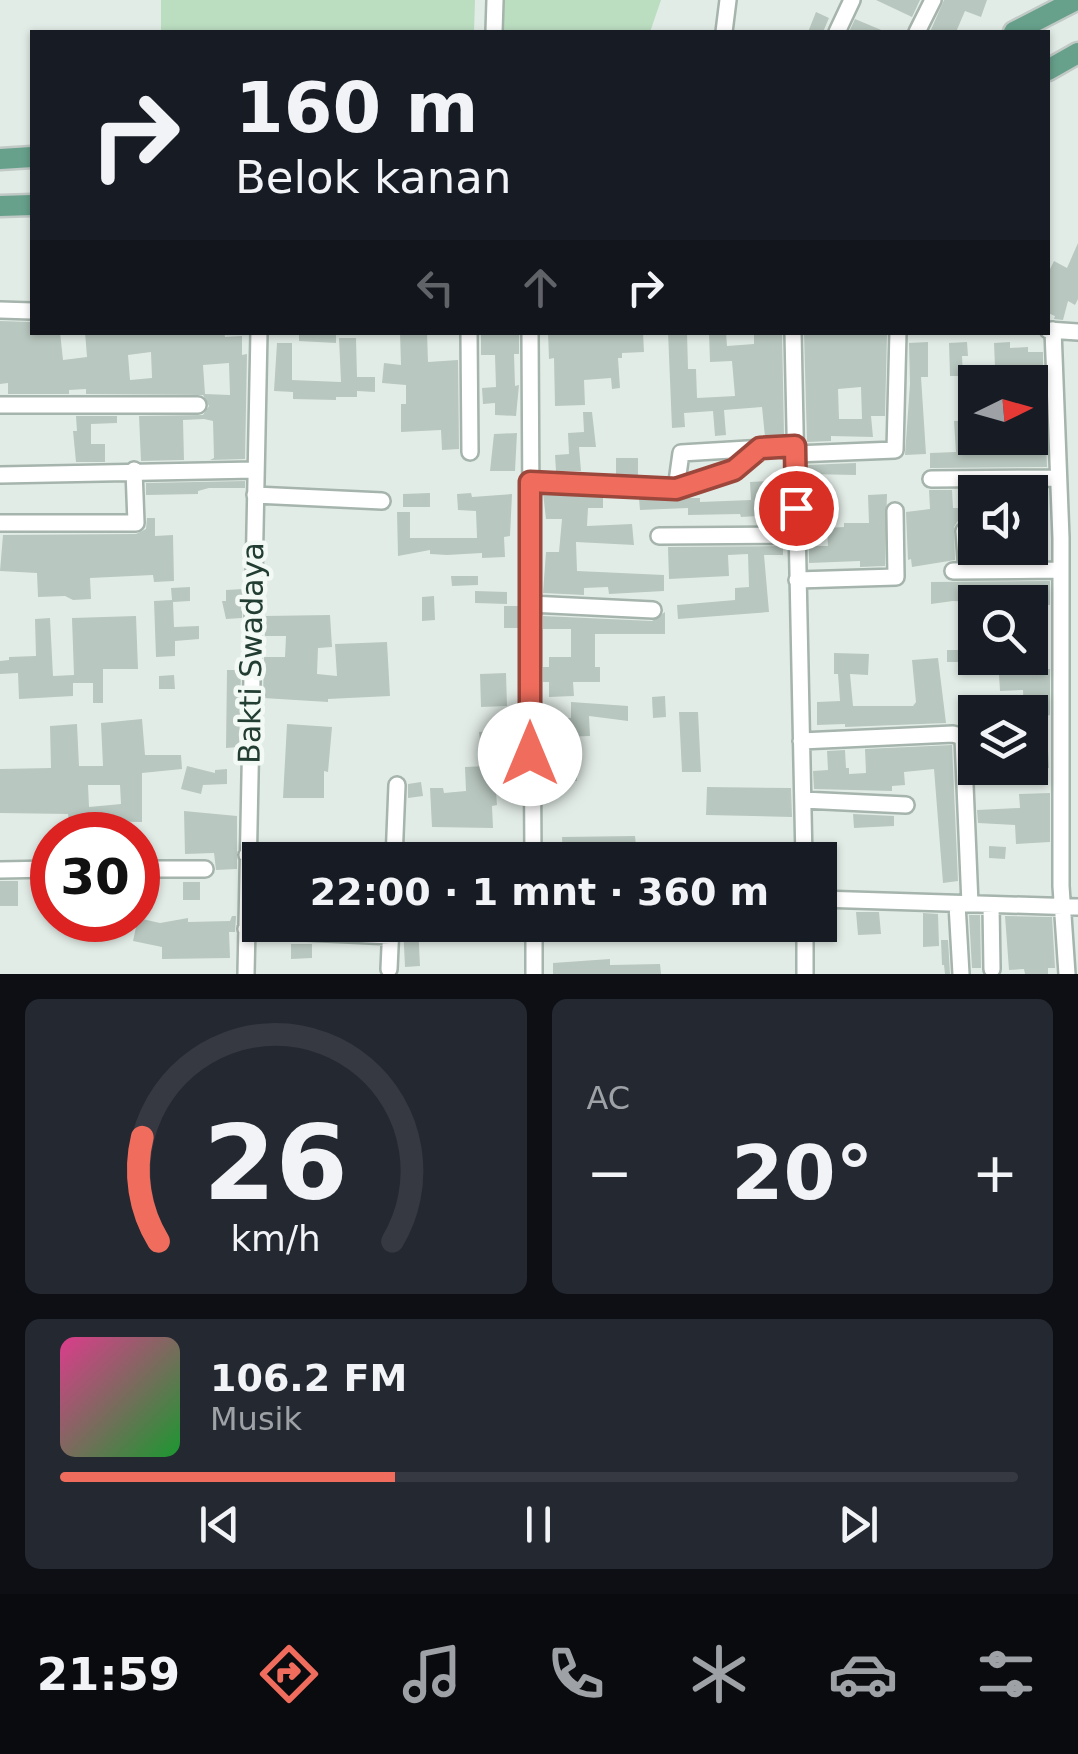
<!DOCTYPE html>
<html lang="id">
<head>
<meta charset="utf-8">
<style>
  body { margin:0; font-family:"DejaVu Sans",sans-serif; background:#242831; color:#f1f3f6; height:100vh; display:flex; flex-direction:column; font-size:38px; white-space:nowrap }
  * { box-sizing:border-box; margin:0 }
  p { font-size:32px; color:#9ea1a6 }
  .icon { flex:none; width:55px; height:55px; fill:none; stroke:currentColor; stroke-width:2; stroke-linecap:round; stroke-linejoin:round }
  .map { position:relative; height:974px; overflow:hidden }
  .sheet { display:flex; flex-direction:column; gap:25px; padding:25px; background:#0d0f14; flex:1 }
  .sheet>* { flex:none }
  .hud { position:absolute; left:30px; top:30px; width:1020px; height:305px; border-radius:0px; box-shadow:0 2px 8px #0004; background:#171b24; color:#f1f3f6; overflow:hidden }
  .needle { width:65px; rotate:85deg }
  .controls { position:absolute; left:958px; top:365px; display:grid; gap:20px }
  .controls a { display:grid; place-items:center; width:90px; height:90px; border-radius:0px; background:#171b24; box-shadow:0 2px 8px #0004; font-size:50px }
  .speed { position:absolute; left:30px; top:812px; display:flex; gap:20px; font-size:50px; font-weight:700; text-align:center }
  .speed>* { display:grid; place-content:center; width:130px; height:130px; border-radius:50%; background:#171b24; box-shadow:0 2px 8px #0004; line-height:1 }
  .speed .limit { border:15px solid #d22; background:#fff; color:#111 }
  .pin { position:absolute; display:grid; place-items:center; width:85px; height:85px; color:#fff; margin:-42px; border:5px solid #fff; border-radius:50%; box-shadow:0 2px 10px #0007 }
  .me { position:absolute; width:110px; margin:-55px; rotate:0deg; stroke-linejoin:round; filter:drop-shadow(0 0 8px #0008) }
  .turn { display:flex; align-items:center; gap:35px; height:210px; padding:0 40px; font-size:45px }
  .turn .icon { width:130px; height:130px; stroke-width:2.5 }
  .turn b { display:block; font-size:70px; line-height:85px }
  .lanes { display:flex; align-items:center; height:95px; padding:0 40px; background:#0003; justify-content:center; gap:50px; direction:ltr }
  .lanes .off { opacity:.35 }
  .big { font-size:75px; font-weight:800; line-height:1.1 }
  .sheet .tile { flex:1; display:flex; flex-direction:column; justify-content:center; gap:15px; min-width:0; padding:0 35px; border-radius:15px; background:#242831 }
  .sheet .dial { align-items:center; gap:0 }
  .dial svg { height:260px; overflow:visible; fill:none; stroke:#363941; stroke-width:7; stroke-linecap:round; text-anchor:middle }
  .dial text { fill:#f1f3f6; stroke:none }
  .song { display:flex; align-items:center; gap:30px }
  .cover { width:120px; height:120px; border-radius:15px; background:linear-gradient(135deg,hsl(330 70% 55%),hsl(130 70% 35%)) }
  .played { height:10px; border-radius:5px; background:linear-gradient(90deg,#f06d5d 35%,#363941 35%) }
  .keys { display:flex; justify-content:space-around; direction:ltr }
  .heat { display:flex; justify-content:space-between; align-items:center; font-size:55px; direction:ltr }
  .sheet .tiles { flex:1; display:grid; gap:25px; grid-template-columns:1fr 1fr }
  .tile:last-child { grid-column:span 2 }
  .trip { position:absolute; left:242px; top:842px; width:595px; height:100px; border-radius:0px; background:#171b24; box-shadow:0 2px 8px #0004; font-weight:800; line-height:100px; text-align:center }
  .menu { display:flex; height:160px; justify-content:space-around; align-items:center; background:#090b0e; color:#9ea1a6 }
  .menu .icon { width:70px; height:70px }
  .menu .on { color:#f06d5d }
  .menu b { font-size:45px; color:#f1f3f6 }
  .map>svg:first-child { display:block }
  .green { fill:#bbddc0 }
  .building { fill:#b8c7bf; fill-rule:evenodd }
  .lines { fill:none; stroke-linecap:round; stroke-linejoin:round }
  .minor-casing { stroke:#a5b4ac; stroke-width:20 }
  .major-casing { stroke:#c1c9c6; stroke-width:25 }
  .minor { stroke:#fff; stroke-width:15 }
  .major { stroke:#67a18b; stroke-width:20 }
  .route-casing { stroke:#9c473c; stroke-width:25 }
  .route { stroke:#f06d5d; stroke-width:18 }
  .labels { text-anchor:middle; dominant-baseline:central; stroke-width:9; stroke-linejoin:round; paint-order:stroke }
  .street-label { font-size:30px; fill:#223d32; stroke:#f3f9f5 }
</style>
</head>
<body>
<div class="map">
<svg width="1078" height="974" viewBox="0 0 1078 974">
  <rect width="100%" height="100%" fill="#e2ece6"/>
  <!-- green -->
  <path class="green" d="M161,0H475L474,32H161Z
    M493,0H661L650,32H490Z"/>
  <!-- building -->
  <path class="building" d="M876,0H920L912,17Z
    M944,0H987L981,17L965,11L956,32H930Z
    M816,12L829,18L823,32H808Z
    M855,19L886,32H849Z
    M1078,243V299L1075,305L1068,301L1063,320L1054,319L1055,316L1048,313V273L1054,261L1067,268Z
    M0,321L32,322V332H60L63,360L87,357L85,332H224L225,337L242,336V355L247,354L245,459L210,460L214,458L213,421L204,419L183,420L184,460L141,461L139,416L203,415L209,406L203,395L86,394V389L69,390V394H8V383L0,384ZM151,352L152,378L130,380L128,355ZM229,363L230,395L205,394L203,365Z
    M299,332H336V343L299,341Z
    M400,332H427L428,362L458,360L459,449L442,450L441,430L401,432V404H406V385L382,383L384,363L401,365Z
    M548,332H643L644,352L622,353V358H618L620,388L612,389L611,378L584,380L585,405L555,406L554,358L549,359Z
    M668,332H687L688,369H696L697,398L735,396L732,361L710,362L709,332H726L727,346L754,344V332H782L784,435L765,437L762,407L724,410L726,435L715,436L713,411L684,413L685,427L672,428Z
    M851,332L887,335L885,416H871L873,437L831,436V441L807,442L804,333ZM861,387L862,419H839L838,389Z
    M481,333L519,334V354H514L515,386L519,385L516,416L495,415V403L483,404L482,388L496,387L495,355H481Z
    M339,338H356L357,377H375V392L357,391V397H336V400L293,399V392L274,391L277,343H292V380L341,382Z
    M928,342V377H921L926,454L905,455L910,384L909,343Z
    M967,342L968,356H962L963,376H950L949,343Z
    M1010,342V348L1028,347V352H1043V369L1029,370V375H1024L1025,382H1012L1010,366L995,367L994,343Z
    M583,412H592L596,447H579L581,471H556L555,455L569,454L568,433L584,432Z
    M1030,415H1038L1039,437H1046L1047,467L930,468V453L956,452L954,421L975,420V438H979L980,453L1025,452V438H1030Z
    M76,416H117V423L91,424V444H105V462H76L73,431H77Z
    M517,433L515,471H490L494,434Z
    M616,458H638V476L616,474Z
    M856,463V475L807,474V465Z
    M785,480L784,518L758,519V516L741,517L740,514L688,515V508L640,510L639,498H700V502L751,500L750,482Z
    M245,481V488H209L198,491V494L146,495V483Z
    M929,490H952L953,508H975V518L959,519L954,527L955,560L912,567L911,559L908,560L906,512L930,509Z
    M430,493V507H403V494Z
    M471,493L472,497L512,494L510,536L504,537L505,557L482,558V553L447,555L430,554V550L398,556L397,512H410V538H477L476,511L458,510L457,494Z
    M543,493L603,496V508H588L587,526L632,524L634,545L576,542L577,571L664,575V591L609,594L608,587L584,588V595L543,593L546,552H559L562,519H546Z
    M887,494L885,566L860,567V561L809,563V546H828L827,528L844,527V523H869L868,495Z
    M1048,494L1047,526L1030,527V507H1035L1034,495Z
    M808,495H831V510L808,511Z
    M147,518H155V536L173,535L174,581L154,582L153,575L90,578L91,599L73,600L65,596L38,597L37,573L0,571L3,535L136,534L146,529Z
    M783,546V555H764L769,612L678,619L677,605L735,600V588L749,587L748,554L728,555L729,576L669,579L668,547Z
    M1014,548H1034L1035,556L1015,558Z
    M451,576H478V585L452,586Z
    M1050,581V605L953,601L931,604V582Z
    M190,587V601L173,602L174,627L199,626V639L175,641V656L156,657L154,601L172,600L171,588Z
    M243,589L242,618L226,619L222,601H226V590Z
    M475,591L507,592V604L475,603Z
    M434,596L435,620L422,621V597Z
    M504,606H519L520,628H504Z
    M665,612V634H595V667H600V682H573L574,696L549,697V682H543V667H549V657H571V629H543V616L652,621Z
    M330,615L332,647L318,648L317,674L337,676L335,644L387,642L390,696L328,699V702L263,698L264,657H285L286,636H265L264,616Z
    M136,616L138,669H103V703H93V683H73V696L19,699L18,673L0,674V661L9,660V657L36,656L35,619L50,618L53,676L74,675L72,618Z
    M947,650H973V662H947Z
    M834,653L869,654L868,675L850,674L853,706H913L916,702L912,660L938,658L946,723L845,727V724L817,725V702L840,701L838,674H834Z
    M998,658H1017L1018,671L1050,669V715L1046,716L1049,768L1030,769V712H1024L1023,690L1000,691Z
    M227,670H241L239,747L226,748Z
    M506,673L507,706L481,707L480,674Z
    M174,675L175,689H159V676Z
    M665,696L666,717L653,718L652,697Z
    M571,702L628,706V721L589,716L590,736L557,737L556,719L571,718Z
    M679,712H698L701,772H682Z
    M142,719L145,755H181L182,769L142,773V822L69,821L68,814L0,813V769L51,768L50,726L77,724L79,766H103L101,723ZM88,785H120L121,804L89,807Z
    M287,724L332,727L328,772L324,771V798H283Z
    M505,730L506,747L481,749L479,732Z
    M952,745L958,881L943,883L934,769L904,772L905,785L892,786V791L814,789L813,771L828,770L827,751L845,750L846,768H849V774L866,773L865,749Z
    M576,762L577,781H557V763Z
    M509,765V778H495L497,805L492,806L493,828L432,827L430,788H443L444,793L466,791L465,767Z
    M187,766L215,773V770L227,769V784L203,785L201,794L181,789Z
    M421,782L423,796L408,798V784Z
    M707,787L791,788L792,817L706,815Z
    M1050,793V842L1016,844L1015,825L978,823L977,810L1020,808L1019,794Z
    M184,811L237,816V869L216,870L214,853L185,854Z
    M853,814L894,816V826L854,828Z
    M635,836L636,846H653V860H600V856L563,858L562,837Z
    M507,843L508,858L473,860L472,845Z
    M989,846L1006,847L1005,859L989,858Z
    M0,881H18V906H0Z
    M183,882H200V900H183Z
    M856,912H879L881,934L858,935Z
    M923,913L938,914L939,946L923,947Z
    M969,915H980L981,968H972Z
    M232,916H236L235,932H229L230,958L162,959V947L133,941L138,918L160,923L188,918V922L230,921Z
    M1005,916L1052,917L1055,968H1048V974H1025L1024,969L1009,970Z
    M403,925H418L420,966L405,967Z
    M564,925H599L597,936L564,929Z
    M941,940H948L950,974H945L944,965H942Z
    M291,944H312V958L291,959Z
    M610,959V965L660,964L661,974H553V963Z"/>
  <g class="lines">
    <!-- minor casing -->
    <g class="minor-casing">
      <path id="minor" d="M494,32L495,0
        M724,32L728,0
        M837,32L852,0
        M917,32L933,0
        M0,310L32,311
        M1048,330L1078,332
        M1053,330L1061,538V886L1067,974
        M469,332L470,452
        M530,332L533,860
        M793,332L804,860
        M0,405H198
        M795,454L895,450L898,332
        M0,475L255,470
        M931,479L1058,478
        M530,481L676,489L681,453L795,446
        M676,489L734,470L761,448
        M255,495L382,501
        M0,523H136L134,470
        M964,531L967,571
        M659,536L796,535
        M953,571L1060,570
        M797,580L896,577L895,511
        M530,604L653,610
        M801,741L953,734L963,737L970,904
        M803,800L906,805
        M247,855L375,860
        M394,860L397,785
        M138,869H205
        M0,870L52,869
        M820,899L1078,907
        M957,904L961,974
        M991,905L992,969
        M534,925V974
        M246,929L391,936
        M389,969L391,925
        M246,974L259,332
        M805,974V925"/>
    </g>
    <!-- major casing -->
    <g class="major-casing">
      <path id="major" d="M1014,32L1076,0
        M1048,70L1078,53
        M0,159L32,157
        M0,206L32,205"/>
    </g>
    <!-- minor -->
    <use href="#minor" class="minor"/>
    <!-- major -->
    <use href="#major" class="major"/>
  </g>
  <g class="lines">
    <!-- route casing -->
    <g class="route-casing">
      <path id="route" d="M530,754V482L676,489L734,470L760,448L795,446L796,508"/>
    </g>
    <!-- route -->
    <use href="#route" class="route"/>
  </g>
  <g class="labels">
    <!-- street labels -->
    <g class="street-label">
      <text transform="translate(251 653) rotate(-89)">Bakti Swadaya</text>
    </g>
  </g>
</svg>
<div class="controls">
<a><svg class="needle" viewBox="-14 -14 28 28"><path d="M0-13l5 13h-10z" fill="#e53935"/><path d="M0 13l5-13h-10z" fill="#9ea1a6"/></svg></a>
<a><svg class="icon" aria-label="sound" viewBox="0 0 24 24"><path d="M4 9h4l5-4v14l-5-4H4zM17 9q2 3 0 6"/></svg></a>
<a><svg class="icon" aria-label="search" viewBox="0 0 24 24"><circle cx="10" cy="10" r="6"/><path d="M15 15l6 6"/></svg></a>
<a><svg class="icon" aria-label="layers" viewBox="0 0 24 24"><path d="M12 4l9 5-9 5-9-5zM3 14l9 5 9-5"/></svg></a>
</div>
<div class="speed"><div class="limit">30</div></div>
<div class="pin" style="left:796px;top:508px;background:#d93025"><svg class="icon" aria-label="arrive" viewBox="0 0 24 24"><path d="M6 21V4h12l-3 4 3 4H6"/></svg></div>
<svg class="me" style="left:530px;top:754px" viewBox="-20 -20 40 40"><circle r="19" fill="#fff"/><path d="M0-13L10 11 0 6-10 11z" fill="#f06d5d"/></svg>
<div class="trip">22:00 · 1 mnt · 360 m</div>
<div class="hud">
<div class="turn"><svg class="icon" aria-label="right" viewBox="0 0 24 24"><path d="M7 20v-9h11M14 6l5 5-5 5"/></svg><div><b>160 m</b>Belok kanan</div></div>
<div class="lanes"><svg class="icon off" aria-label="left" viewBox="0 0 24 24"><path d="M17 20v-9H6M10 6l-5 5 5 5"/></svg><svg class="icon off" aria-label="ahead" viewBox="0 0 24 24"><path d="M12 20V5M6 11l6-6 6 6"/></svg><svg class="icon" aria-label="right" viewBox="0 0 24 24"><path d="M7 20v-9h11M14 6l5 5-5 5"/></svg></div>
</div>
</div>
<section class="sheet">
<div class="tiles">
<div class="tile dial"><svg viewBox="0 0 100 80">
<path d="M14 69A42 42 0 1 1 86 69"/>
<path d="M14 69A42 42 0 0 1 9 37" stroke="#f06d5d"/>
<text x="50" y="56" font-size="32" font-weight="700">26</text>
<text x="50" y="72" font-size="11">km/h</text>
</svg></div>
<div class="tile"><p>AC</p>
<div class="heat"><a>−</a><b class="big">20°</b><a>+</a></div>
</div>
<div class="tile">
<div class="song"><i class="cover"></i><div><b>106.2 FM</b><p>Musik</p></div></div>
<div class="played"></div>
<div class="keys"><svg class="icon" aria-label="previous" viewBox="0 0 24 24"><path d="M18 5L8 12l10 7zM5 5v14"/></svg><svg class="icon" aria-label="pause" viewBox="0 0 24 24"><path d="M8 5v14M16 5v14"/></svg><svg class="icon" aria-label="next" viewBox="0 0 24 24"><path d="M6 5l10 7-10 7zM19 5v14"/></svg></div>
</div>
</div>
</section>
<nav class="menu">
<b>21:59</b>
<svg class="icon on" aria-label="directions" viewBox="0 0 24 24"><path d="M12 3l9 9-9 9-9-9zM9 14v-3h6M13 9l2 2-2 2"/></svg>
<svg class="icon" aria-label="music" viewBox="0 0 24 24"><path d="M9 18V5l10-2v13"/><circle cx="6" cy="18" r="3"/><circle cx="16" cy="16" r="3"/></svg>
<svg class="icon" aria-label="phone" viewBox="0 0 24 24"><path d="M5 4h4l2 5-3 2q2 4 5 5l2-3 5 2v4C11 20 4 13 5 4z"/></svg>
<svg class="icon" aria-label="climate" viewBox="0 0 24 24"><path d="M12 3v18M4 7l16 10M4 17L20 7"/></svg>
<svg class="icon" aria-label="car" viewBox="0 0 24 24"><path d="M5 17H2v-5l4-1 3-4h7l3 4 3 1v5h-3M9 17h6M6 11h13"/><circle cx="7" cy="17" r="2"/><circle cx="17" cy="17" r="2"/></svg>
<svg class="icon" aria-label="filters" viewBox="0 0 24 24"><path d="M4 7h16M4 17h16"/><circle cx="9" cy="7" r="2"/><circle cx="15" cy="17" r="2"/></svg>
</nav>
</body>
</html>
